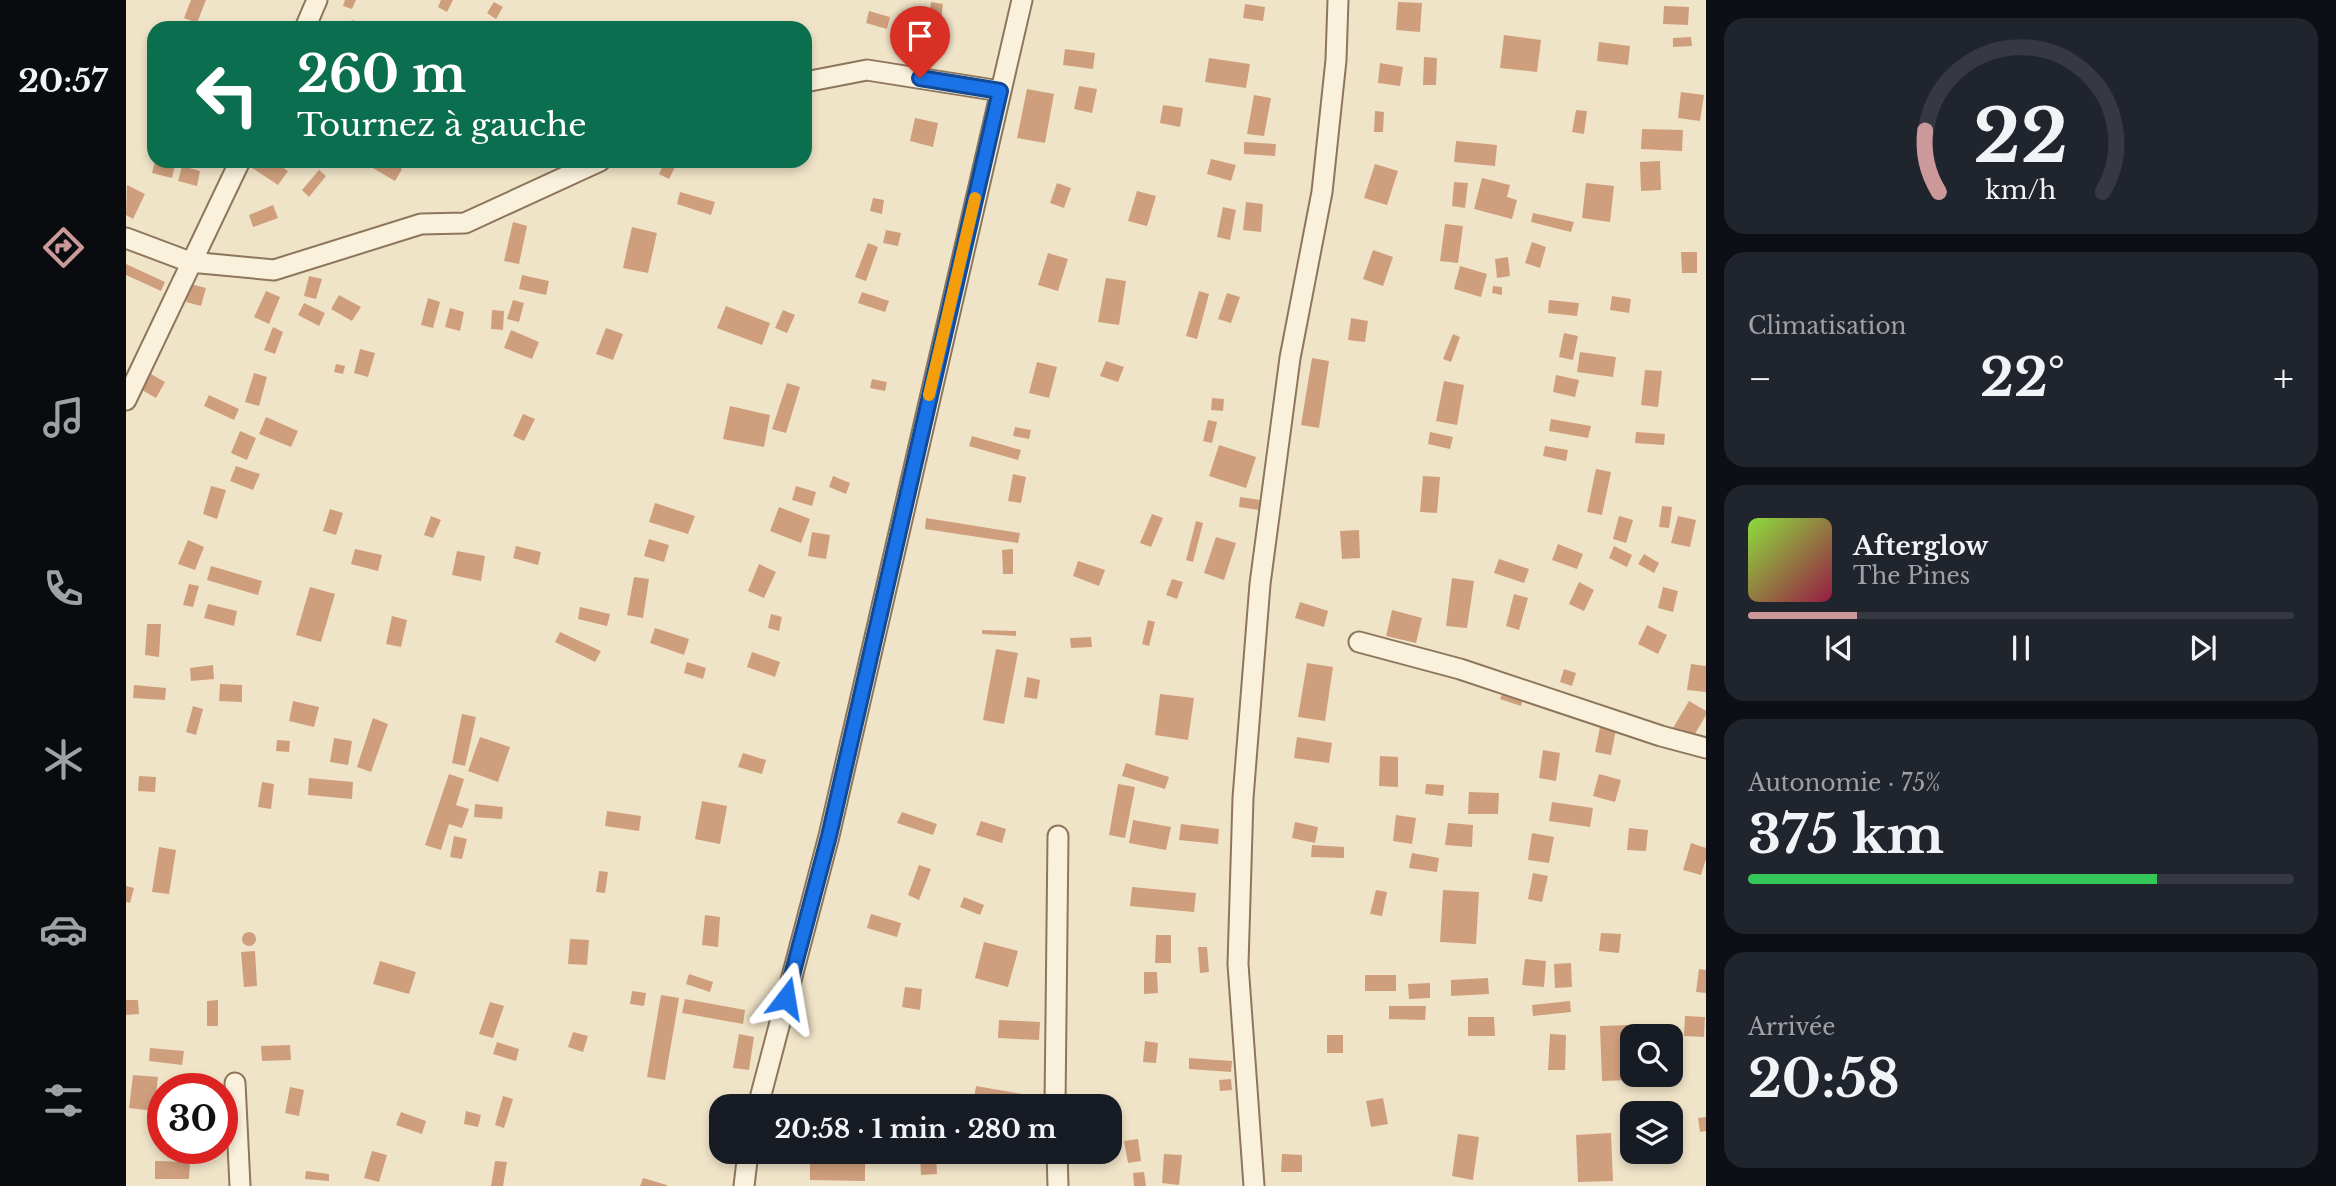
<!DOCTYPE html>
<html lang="fr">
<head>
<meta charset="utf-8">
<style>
  body { margin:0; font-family:"Libre Baskerville",serif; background:#20242c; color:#f1f3f6; height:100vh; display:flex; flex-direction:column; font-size:26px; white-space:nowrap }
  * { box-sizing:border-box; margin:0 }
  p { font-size:23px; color:#9ea1a6 }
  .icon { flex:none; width:38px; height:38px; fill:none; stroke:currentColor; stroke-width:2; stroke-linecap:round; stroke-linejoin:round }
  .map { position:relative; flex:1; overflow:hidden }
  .drawer { display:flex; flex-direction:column; gap:18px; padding:18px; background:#0d0f14; width:630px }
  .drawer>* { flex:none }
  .banner { position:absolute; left:21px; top:21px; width:665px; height:147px; border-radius:21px; box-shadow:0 4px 10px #0003; background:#0b6e4f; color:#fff; overflow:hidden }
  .fabs { position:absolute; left:1494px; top:1024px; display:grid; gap:14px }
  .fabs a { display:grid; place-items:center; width:63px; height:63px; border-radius:14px; background:#171b24; box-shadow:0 4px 10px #0003; font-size:35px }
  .speed { position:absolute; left:21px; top:1073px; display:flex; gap:14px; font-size:35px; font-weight:700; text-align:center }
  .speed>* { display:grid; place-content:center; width:91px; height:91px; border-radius:50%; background:#171b24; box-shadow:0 4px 10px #0003; line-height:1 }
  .speed .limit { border:10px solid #d22; background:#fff; color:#111 }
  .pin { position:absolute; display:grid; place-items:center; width:60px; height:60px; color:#fff; margin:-72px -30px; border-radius:50% 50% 50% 0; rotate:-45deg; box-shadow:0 0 7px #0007 }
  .pin .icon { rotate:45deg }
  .me { position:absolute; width:77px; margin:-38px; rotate:14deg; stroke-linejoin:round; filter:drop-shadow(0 0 5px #0008) }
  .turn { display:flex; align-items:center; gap:24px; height:147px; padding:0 35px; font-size:32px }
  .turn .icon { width:91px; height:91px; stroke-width:2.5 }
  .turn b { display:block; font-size:49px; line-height:60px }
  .big { font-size:52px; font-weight:700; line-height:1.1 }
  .drawer .tile { flex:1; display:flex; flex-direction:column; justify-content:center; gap:10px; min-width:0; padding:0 24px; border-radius:21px; background:#20242c }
  .drawer .dial { align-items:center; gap:0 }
  .dial svg { height:182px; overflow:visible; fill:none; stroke:#363941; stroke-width:7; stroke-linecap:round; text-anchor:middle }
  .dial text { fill:#f1f3f6; stroke:none }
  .song { display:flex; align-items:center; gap:21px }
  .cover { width:84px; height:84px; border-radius:10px; background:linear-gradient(135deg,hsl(90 70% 55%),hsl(340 70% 35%)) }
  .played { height:7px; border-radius:4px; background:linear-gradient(90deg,#cc999b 20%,#363941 20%) }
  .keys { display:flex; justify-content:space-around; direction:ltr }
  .heat { display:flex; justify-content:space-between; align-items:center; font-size:38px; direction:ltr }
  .charge { height:10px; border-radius:5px; background:linear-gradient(90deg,#34c759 75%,#363941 0) }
  .trip { position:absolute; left:583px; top:1094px; width:413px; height:70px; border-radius:21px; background:#171b24; box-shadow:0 4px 10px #0003; font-weight:700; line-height:70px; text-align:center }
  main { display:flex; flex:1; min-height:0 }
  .menu { display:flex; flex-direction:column; width:126px; justify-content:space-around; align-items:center; background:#090b0e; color:#9ea1a6 }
  .menu .icon { width:49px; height:49px }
  .menu .current { color:#cc999b }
  .menu b { font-size:32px; color:#f1f3f6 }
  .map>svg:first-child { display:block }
  .building { fill:#cf9f7d }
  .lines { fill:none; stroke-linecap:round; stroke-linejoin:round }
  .street-casing { stroke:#8d765c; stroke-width:23 }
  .street { stroke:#faf1dc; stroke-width:19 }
  .route-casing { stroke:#114b97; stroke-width:18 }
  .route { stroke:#1a73e8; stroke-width:12 }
  .slow { stroke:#f59e0b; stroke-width:12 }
</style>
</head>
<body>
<main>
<nav class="menu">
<b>20:57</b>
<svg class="icon current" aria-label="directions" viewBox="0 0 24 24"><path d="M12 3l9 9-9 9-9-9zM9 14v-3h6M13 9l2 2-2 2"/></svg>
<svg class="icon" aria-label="music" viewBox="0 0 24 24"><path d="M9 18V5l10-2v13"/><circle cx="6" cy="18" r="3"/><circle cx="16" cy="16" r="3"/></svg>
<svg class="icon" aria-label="phone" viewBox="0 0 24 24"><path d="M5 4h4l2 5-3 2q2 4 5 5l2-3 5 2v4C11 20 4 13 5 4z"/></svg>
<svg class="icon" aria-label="climate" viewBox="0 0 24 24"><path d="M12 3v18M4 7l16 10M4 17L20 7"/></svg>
<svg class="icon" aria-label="car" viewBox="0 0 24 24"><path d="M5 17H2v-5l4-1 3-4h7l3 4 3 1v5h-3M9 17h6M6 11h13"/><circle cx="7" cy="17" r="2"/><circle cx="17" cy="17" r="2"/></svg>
<svg class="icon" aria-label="filters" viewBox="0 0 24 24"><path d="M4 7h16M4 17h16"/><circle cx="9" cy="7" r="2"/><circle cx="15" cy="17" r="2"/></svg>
</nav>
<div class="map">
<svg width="1580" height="1186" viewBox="0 0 1580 1186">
  <rect width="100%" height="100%" fill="#f0e4c8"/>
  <!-- building -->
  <path class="building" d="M65,0H80L71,23L58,18Z
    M219,0H230L226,9L217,6Z
    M315,0H327L321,12L312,7Z
    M368,2L377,7L370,19L361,13Z
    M805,2L817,4L814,27L802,25Z
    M1272,2L1296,3L1294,32L1270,30Z
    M1119,4L1139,7L1137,21L1117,18Z
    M1538,6L1563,7L1562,25L1537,24Z
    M743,11L764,17L761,29L740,23Z
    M226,20L248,28H223Z
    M779,31L787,33L782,58L774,56Z
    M1378,35L1415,40L1411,72L1374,68Z
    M1565,37L1566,46L1547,47V38Z
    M1473,42L1504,46L1502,65L1471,61Z
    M939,49L969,53L967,69L937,65Z
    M1298,57L1311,58L1310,85H1297Z
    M1083,58L1124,64L1120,88L1079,82Z
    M1254,63L1277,67L1274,86L1252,83Z
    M953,86L971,89L966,113L948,109Z
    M901,89L928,94L919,143L891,138Z
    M1555,92L1578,95L1574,121L1552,118Z
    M1128,95L1145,98L1138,136L1121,134Z
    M1037,105L1057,108L1054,127L1034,123Z
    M1450,110L1461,111L1458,134L1446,132Z
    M1249,111L1258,112L1257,132H1248Z
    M789,118L812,123L807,147L784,141Z
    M1516,129L1557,130L1556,151L1515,149Z
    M1330,141L1371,145L1369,166L1328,162Z
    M1118,142L1150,144L1149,156L1118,154Z
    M1085,159L1110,165L1105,181L1081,174Z
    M29,161H50L46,178L26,173Z
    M130,161H147L162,171L152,185L126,168Z
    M241,161H262L276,169L269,181L240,164Z
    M539,161H552L543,179L533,174Z
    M1534,161L1535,190L1515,191L1514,162Z
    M1249,164L1272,171L1261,205L1238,198Z
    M56,166L74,171L71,186L52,181Z
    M193,170L200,176L183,197L176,190Z
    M1356,178L1384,185L1381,197L1391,200L1386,219L1348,209Z
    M1328,182L1342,183L1339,208L1326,206Z
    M931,183L945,188L938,208L924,203Z
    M1460,183L1488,186L1484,222L1456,218Z
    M1,185L19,194L7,219L0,215Z
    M1011,191L1030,196L1021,226L1002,221Z
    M554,192L589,202L585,215L551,204Z
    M747,198L758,200L756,214L744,211Z
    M1120,202L1137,204L1135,232L1117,230Z
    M147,205L152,218L127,227L123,215Z
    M1097,207L1110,210L1104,240L1091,237Z
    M1407,213L1448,222L1445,232L1405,222Z
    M387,222L401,226L393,264L378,261Z
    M1319,224L1337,226L1332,263L1314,261Z
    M506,227L531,233L522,273L497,268Z
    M760,230L775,233L772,246L757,243Z
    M1406,242L1420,247L1414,268L1399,263Z
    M742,243L752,247L740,281L729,277Z
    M1247,250L1267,257L1257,286L1237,279Z
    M1555,252H1571V273H1556Z
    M922,253L942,259L932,291L912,285Z
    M1382,257L1384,276L1371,278L1369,259Z
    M0,264L39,282L35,291L0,275Z
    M1334,266L1361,274L1355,297L1328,289Z
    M396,275L423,281L420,295L393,289Z
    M183,276L196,279L190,299L178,296Z
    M980,278L1000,281L993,325L972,322Z
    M65,284L80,288L75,306L60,302Z
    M1367,286L1376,287V295L1366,293Z
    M140,291L154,297L143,324L128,317Z
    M1073,291L1083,294L1071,339L1060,336Z
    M736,292L763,301L759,312L732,303Z
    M1101,293L1114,297L1105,323L1092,319Z
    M213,295L235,307L226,321L205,309Z
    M1486,296L1505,299L1503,313L1484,310Z
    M302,298L314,302L307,328L295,325Z
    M387,300L398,303L393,322L381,319Z
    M1423,300L1453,303L1451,316L1422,313Z
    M178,303L199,313L193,326L172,315Z
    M600,306L644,323L636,345L591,328Z
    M324,308L338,312L334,331L319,327Z
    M366,310L378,311L377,330L365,329Z
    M657,310L669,315L661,333L649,328Z
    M1225,318L1242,321L1239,342L1222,340Z
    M147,327L157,332L149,354L138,350Z
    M480,328L497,334L487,360L470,354Z
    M385,330L413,342L406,359L378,348Z
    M1438,333L1452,336L1447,360L1433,357Z
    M1327,334L1334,337L1325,362L1317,359Z
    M234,349L249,353L242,377L228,373Z
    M1454,352L1490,357L1487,377L1451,372Z
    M1186,358L1203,361L1193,428L1175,425Z
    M980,361L998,367L992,382L974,376Z
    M911,362L931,367L923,398L903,393Z
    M210,364L219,366L217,374L208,372Z
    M1519,370L1536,371L1532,407L1515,405Z
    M23,373L39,382L30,398L14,389Z
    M128,373L141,377L133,406L119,402Z
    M1430,375L1453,380L1449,397L1427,392Z
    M746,379L761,382L759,391L744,388Z
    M1318,381L1338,385L1331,425L1310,421Z
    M661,383L674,387L660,433L646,429Z
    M83,395L113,409L108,420L78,406Z
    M1086,398L1098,399L1097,411L1085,410Z
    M604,406L644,415L638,447L597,439Z
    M397,414L409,419L398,441L387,436Z
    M140,417L172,431L165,447L133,434Z
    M1425,419L1465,426L1462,438L1423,431Z
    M1082,420L1091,422L1086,443L1077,441Z
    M889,427L905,430L903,439L887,436Z
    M114,431L130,438L121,460L105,453Z
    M1304,432L1327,437L1324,449L1302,444Z
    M1510,432L1539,434L1538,445L1509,443Z
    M846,436L895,450L892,460L843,446Z
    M1093,445L1130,457L1120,488L1083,476Z
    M1419,446L1442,450L1440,461L1417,456Z
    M110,466L134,474L127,490L104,481Z
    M1470,469L1485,472L1476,515L1461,512Z
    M887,474L900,477L895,503L882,501Z
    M707,476L724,483L720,494L703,487Z
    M1297,476L1314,477L1311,513L1294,512Z
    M85,486L100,490L91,519L77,514Z
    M670,486L690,492L686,506L666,500Z
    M1114,497L1134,500L1133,510L1113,507Z
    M529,503L569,516L562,534L523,522Z
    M1536,506L1546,507L1543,528L1533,527Z
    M653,507L684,519L675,543L644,531Z
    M204,509L217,513L210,535L197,531Z
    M1026,514L1037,518L1025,547L1014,543Z
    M305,516L315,520L307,538L298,535Z
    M1493,516L1507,520L1500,543L1487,539Z
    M1552,516L1570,520L1564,547L1545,543Z
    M800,518L894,533L892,543L799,529Z
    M1070,521L1077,523L1067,562L1060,560Z
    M1233,530L1234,558L1216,559L1214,531Z
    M686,532L704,535L700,559L682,556Z
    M1090,537L1110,543L1098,580L1078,573Z
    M523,539L543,545L538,562L518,556Z
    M62,540L78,547L69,570L52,564Z
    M1432,544L1457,554L1451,569L1426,560Z
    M390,546L415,552L412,565L387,558Z
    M1488,546L1506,555L1501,567L1483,558Z
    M229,549L256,555L252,571L225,564Z
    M887,549V574H877L876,550Z
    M331,551L359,556L355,581L326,575Z
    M1518,554L1533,563L1528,573L1512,564Z
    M1373,559L1403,569L1398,583L1368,573Z
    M952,561L979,570L973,586L947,576Z
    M633,564L650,572L638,598L622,591Z
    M85,566L136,581L132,595L81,580Z
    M508,577L523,579L517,618L501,615Z
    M1326,578L1348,581L1341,628L1320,626Z
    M1046,579L1057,582L1051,599L1040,595Z
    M1453,582L1468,590L1458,611L1443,604Z
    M63,584L73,586L67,607L57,605Z
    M184,587L209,594L195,642L170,635Z
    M1537,587L1552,591L1547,612L1532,608Z
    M1388,594L1402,598L1393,630L1380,626Z
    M1174,602L1202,611L1198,627L1169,618Z
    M82,604L111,611L108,626L78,618Z
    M454,607L484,614L481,626L452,619Z
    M1266,610L1296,618L1290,643L1260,636Z
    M645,614L656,617L653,631L642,628Z
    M266,616L281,620L275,647L260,644Z
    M1022,620L1029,622L1023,646L1016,644Z
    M21,624H35L33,657L19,655Z
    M1521,625L1541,635L1532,654L1512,644Z
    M529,628L563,639L558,655L524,643Z
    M856,630L890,631V636L856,634Z
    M434,632L475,651L469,662L429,642Z
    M965,637L966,647L945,648L944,638Z
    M870,649L892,653L878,724L857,720Z
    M626,652L654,662L649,677L621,667Z
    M561,662L580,668L577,679L558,673Z
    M1181,663L1207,667L1199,721L1172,717Z
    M1565,664L1580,666V692L1561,690Z
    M87,665L88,679L65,681L64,668Z
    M1438,669L1450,673L1446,686L1434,682Z
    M901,677L914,680L911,699L898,697Z
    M94,684L116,685V702L93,701Z
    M8,685L40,688L39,700L7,698Z
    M1378,689L1398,696L1395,706L1374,699Z
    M1034,694L1068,698L1062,740L1029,735Z
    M167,701L193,707L188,727L163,721Z
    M1563,701L1580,711V715L1566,739L1547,728Z
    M67,706L77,709L70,735L60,732Z
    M336,714L350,717L339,766L326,763Z
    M247,718L262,724L245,772L231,767Z
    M1474,727L1490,730L1485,755L1469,752Z
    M354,737L384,747L372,782L342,771Z
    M1171,737L1206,743L1203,763L1168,758Z
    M208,738L226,741L222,765L204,762Z
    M151,740L164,741L163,752L150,751Z
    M1417,750L1434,753L1430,781L1413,778Z
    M617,753L640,760L636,774L612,767Z
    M1254,756L1272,757V787L1253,786Z
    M1000,763L1043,777L1039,789L996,776Z
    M323,774L338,779L330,805L343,809L336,828L323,824L315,850L299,845Z
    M1473,774L1495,780L1489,802L1467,796Z
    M13,776L30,777L29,792L12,791Z
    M183,778L227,782L226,799L182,795Z
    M136,782L148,784L145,809L132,807Z
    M992,784L1009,787L999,838L983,835Z
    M1300,784L1318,785L1317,796L1299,794Z
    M1343,792L1373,793L1372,814H1342Z
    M576,801L601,806L594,844L569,839Z
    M1426,802L1467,808L1464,827L1423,821Z
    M349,804L377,807L376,819L348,817Z
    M481,811L515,816L513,831L479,826Z
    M776,812L811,824L807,835L771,823Z
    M1270,815L1290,818L1286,844L1267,841Z
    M1007,820L1045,827L1040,850L1003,843Z
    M855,821L880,829L876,843L850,835Z
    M1169,822L1192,827L1189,843L1166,838Z
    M1322,823L1347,825L1346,847L1319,845Z
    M1055,824L1093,829L1092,844L1053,840Z
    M1503,828L1522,830L1520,851L1501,850Z
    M1406,833L1428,837L1423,863L1402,860Z
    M328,836L341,839L336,859L324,857Z
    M1565,843L1580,848V859L1575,875L1557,870Z
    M1186,845L1218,847V858L1185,857Z
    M33,847L50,850L43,894L26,892Z
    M1286,853L1313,858L1311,872L1283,868Z
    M793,865L805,869L793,900L782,895Z
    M473,871L482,872L479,893L470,892Z
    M1407,873L1422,876L1416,902L1402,899Z
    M0,886L8,888L4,903L0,902Z
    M1006,887L1070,893L1068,912L1004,906Z
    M1250,890L1261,892L1256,916L1244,914Z
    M1317,890L1353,892L1350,944L1314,942Z
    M838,897L858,905L854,915L834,907Z
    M745,914L775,923L771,937L741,928Z
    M579,915L594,917L592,947L576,945Z
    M116 939a7 7 0 1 1 14 0a7 7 0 1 1-14 0Z
    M1475,933L1495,934L1493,953L1473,951Z
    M1030,935H1045V963H1029Z
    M444,939L463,940L461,965L442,964Z
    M858,942L892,951L882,987L849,978Z
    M1072,947H1081L1083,972L1074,973Z
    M129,951L131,986L118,987L115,952Z
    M1399,959L1420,961L1418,987L1396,985Z
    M254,961L290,972L283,994L247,984Z
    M1445,963L1446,987L1429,988L1428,964Z
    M1573,969L1580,970V993L1570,992Z
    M1018,972H1031L1032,993L1018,994Z
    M563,974L587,982L584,992L560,984Z
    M1239,975H1270V991H1239Z
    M1362,978L1363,994L1325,996V980Z
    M1304,983V998L1283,999L1282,984Z
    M779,987L796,989L794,1010L776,1007Z
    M506,991L520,993L518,1006L504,1004Z
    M535,995L553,998L539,1080L521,1077Z
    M559,999L619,1010L617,1024L556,1013Z
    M0,1000H12L13,1014L0,1015Z
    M92,1000V1026H81V1001Z
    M1444,1001L1445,1012L1407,1016L1406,1005Z
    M364,1002L378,1006L367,1038L353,1034Z
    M1263,1006H1300L1299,1020L1263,1019Z
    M1559,1016L1579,1017L1578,1037L1558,1036Z
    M1342,1017H1368L1369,1036H1342Z
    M873,1020L914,1022L913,1040L872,1038Z
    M1504,1025L1505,1080L1476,1081L1474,1026Z
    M447,1032L462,1036L457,1052L442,1047Z
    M613,1034L628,1037L623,1070L607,1068Z
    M1424,1034L1440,1035L1439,1070H1422Z
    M1201,1035H1217V1053H1201Z
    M1019,1041L1032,1043L1030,1063L1017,1062Z
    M371,1042L393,1049L390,1061L367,1054Z
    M164,1045L165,1060L136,1061L135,1046Z
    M24,1048L58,1051L56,1065L23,1061Z
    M1063,1058L1106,1061L1105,1072L1063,1069Z
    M1545,1065H1552L1551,1074H1545Z
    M7,1075L32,1077L28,1111L3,1108Z
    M1105,1079L1106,1090L1094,1091L1093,1080Z
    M850,1086L914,1097L913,1106H847Z
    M164,1087L178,1090L173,1116L159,1113Z
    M377,1096L387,1099L378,1128L369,1125Z
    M1257,1098L1262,1124L1245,1127L1240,1101Z
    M340,1111L355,1115L352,1127L338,1124Z
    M275,1112L300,1121L296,1134L270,1125Z
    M1580,1117V1131L1574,1132L1572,1118Z
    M1485,1133L1487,1181L1452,1182L1450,1135Z
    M1332,1134L1353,1137L1347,1180L1326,1176Z
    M1012,1139L1015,1161L1002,1163L998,1141Z
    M246,1151L261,1155L253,1182L238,1178Z
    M794,1152H810L811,1174L795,1175Z
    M1038,1154L1056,1155L1053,1185L1036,1183Z
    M1156,1154L1176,1155V1172H1155Z
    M684,1157L739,1158V1181L684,1180Z
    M29,1161L64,1162L63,1179H29Z
    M369,1161L381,1162L377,1186H365Z
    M180,1171L203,1174V1181L179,1179Z
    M1018,1172L1020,1186H1008L1007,1173Z
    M517,1178L541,1185V1186H514Z"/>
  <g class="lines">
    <!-- street casing -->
    <g class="street-casing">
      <path id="street" d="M179,28L191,0
        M679,82L741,70L874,91
        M0,238L64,262L148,270L295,224L339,223L474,161
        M0,400L114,161
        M1233,642L1334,669L1535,736L1580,748
        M109,1083L114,1186
        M632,1106L703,836L896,0
        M929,1106L932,836
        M931,1152L932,1186
        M618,1186L622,1152
        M1128,1186L1112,964L1117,798L1134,584L1164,358L1196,192L1210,60L1212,0"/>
    </g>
    <!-- street -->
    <use href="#street" class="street"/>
  </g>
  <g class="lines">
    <!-- route casing -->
    <g class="route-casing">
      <path id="route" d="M660,998L703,836L874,91L794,78"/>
    </g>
    <!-- route -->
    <use href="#route" class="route"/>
    <!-- slow -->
    <path class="slow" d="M803,395L849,198"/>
  </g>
</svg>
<div class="fabs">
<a><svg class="icon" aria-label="search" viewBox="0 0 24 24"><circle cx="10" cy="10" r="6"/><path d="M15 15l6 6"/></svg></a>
<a><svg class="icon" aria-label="layers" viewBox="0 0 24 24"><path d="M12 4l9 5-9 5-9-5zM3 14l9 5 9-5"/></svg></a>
</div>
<div class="speed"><div class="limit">30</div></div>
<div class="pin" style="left:794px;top:78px;background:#d93025"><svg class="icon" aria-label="arrive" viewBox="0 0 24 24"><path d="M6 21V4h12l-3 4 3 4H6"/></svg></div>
<svg class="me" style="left:660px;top:998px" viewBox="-20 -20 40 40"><path d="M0-17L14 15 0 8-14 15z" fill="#1a73e8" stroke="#fff" stroke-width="4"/></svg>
<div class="trip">20:58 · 1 min · 280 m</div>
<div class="banner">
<div class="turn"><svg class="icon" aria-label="left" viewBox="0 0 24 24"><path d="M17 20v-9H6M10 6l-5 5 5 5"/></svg><div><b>260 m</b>Tournez à gauche</div></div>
</div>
</div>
<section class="drawer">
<div class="tile dial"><svg viewBox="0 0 100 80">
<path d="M14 69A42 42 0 1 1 86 69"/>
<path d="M14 69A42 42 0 0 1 8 42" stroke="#cc999b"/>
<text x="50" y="56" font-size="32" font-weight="700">22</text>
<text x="50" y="72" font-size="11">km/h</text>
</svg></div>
<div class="tile"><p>Climatisation</p>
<div class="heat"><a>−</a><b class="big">22°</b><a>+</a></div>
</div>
<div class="tile">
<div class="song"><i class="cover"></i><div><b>Afterglow</b><p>The Pines</p></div></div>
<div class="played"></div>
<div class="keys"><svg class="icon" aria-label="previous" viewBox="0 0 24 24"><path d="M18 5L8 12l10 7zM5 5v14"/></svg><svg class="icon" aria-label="pause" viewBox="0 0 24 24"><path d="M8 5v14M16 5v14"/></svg><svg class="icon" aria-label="next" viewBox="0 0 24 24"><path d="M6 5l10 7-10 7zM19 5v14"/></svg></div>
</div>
<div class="tile"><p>Autonomie · 75%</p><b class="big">375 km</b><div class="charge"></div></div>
<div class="tile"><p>Arrivée</p><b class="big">20:58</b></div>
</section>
</main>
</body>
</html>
